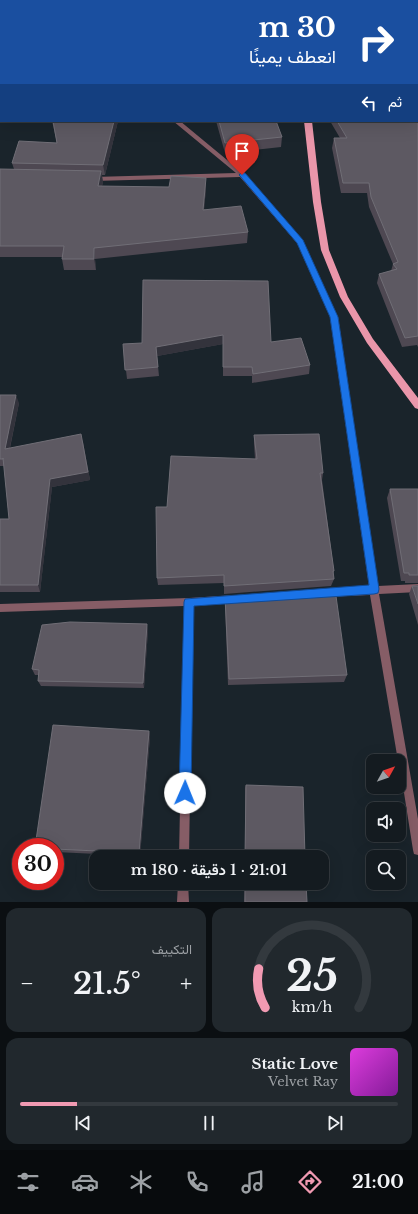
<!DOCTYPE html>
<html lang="ar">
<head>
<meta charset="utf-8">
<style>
  body { margin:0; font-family:"Libre Baskerville",Vazirmatn,serif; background:#21282d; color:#f1f3f6; direction:rtl; height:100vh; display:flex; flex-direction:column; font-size:15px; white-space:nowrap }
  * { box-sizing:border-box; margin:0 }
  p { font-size:13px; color:#9da1a5 }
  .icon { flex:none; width:22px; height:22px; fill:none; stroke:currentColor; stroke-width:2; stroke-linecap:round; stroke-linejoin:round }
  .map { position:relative; height:902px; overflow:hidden; direction:ltr }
  .panel { display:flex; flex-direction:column; gap:6px; padding:6px; background:#0b0f12; flex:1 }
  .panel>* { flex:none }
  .hud { position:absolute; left:0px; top:0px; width:418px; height:122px; box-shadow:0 4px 16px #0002,0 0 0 1px #33393e; direction:rtl; background:#1a4fa0; color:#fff; overflow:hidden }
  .needle { width:26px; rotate:50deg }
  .fabs { position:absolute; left:366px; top:754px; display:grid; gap:8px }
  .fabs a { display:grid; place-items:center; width:40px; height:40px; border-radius:8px; background:#141b20; box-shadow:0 4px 16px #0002,0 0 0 1px #33393e; font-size:20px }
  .speed { position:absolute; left:12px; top:838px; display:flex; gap:8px; font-size:20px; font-weight:700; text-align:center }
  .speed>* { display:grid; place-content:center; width:52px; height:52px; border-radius:50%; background:#141b20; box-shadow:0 4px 16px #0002,0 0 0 1px #33393e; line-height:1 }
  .speed .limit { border:6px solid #d22; background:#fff; color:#111 }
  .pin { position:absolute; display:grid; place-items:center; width:34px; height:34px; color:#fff; margin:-41px -17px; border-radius:50% 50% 50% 0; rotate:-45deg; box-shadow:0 0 4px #0007 }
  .pin .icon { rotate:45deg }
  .me { position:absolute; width:44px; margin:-22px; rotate:1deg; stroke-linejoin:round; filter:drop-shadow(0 0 3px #0008) }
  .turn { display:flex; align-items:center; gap:14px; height:84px; padding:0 16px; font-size:18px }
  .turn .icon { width:52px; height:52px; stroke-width:2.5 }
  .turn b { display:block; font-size:28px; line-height:34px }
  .then { display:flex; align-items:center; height:38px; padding:0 16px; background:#0003; gap:8px; font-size:15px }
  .big { font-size:30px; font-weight:600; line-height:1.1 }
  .panel .widget { flex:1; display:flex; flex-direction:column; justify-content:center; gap:6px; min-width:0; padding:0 14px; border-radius:12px; background:#21282d }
  .panel .dial { align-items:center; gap:0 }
  .dial svg { height:104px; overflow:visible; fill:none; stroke:#33393e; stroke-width:7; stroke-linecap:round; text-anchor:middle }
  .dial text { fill:#f1f3f6; stroke:none }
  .song { display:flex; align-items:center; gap:12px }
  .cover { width:48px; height:48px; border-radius:6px; background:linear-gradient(135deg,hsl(300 70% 55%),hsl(290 70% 35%)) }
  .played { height:4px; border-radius:2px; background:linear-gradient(90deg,#f19ab2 15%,#33393e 15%) }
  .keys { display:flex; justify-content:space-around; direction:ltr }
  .heat { display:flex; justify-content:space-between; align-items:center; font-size:22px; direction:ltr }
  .panel .tiles { flex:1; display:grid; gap:6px; grid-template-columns:1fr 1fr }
  .widget:last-child { grid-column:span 2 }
  .trip { position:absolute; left:89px; top:850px; width:240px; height:40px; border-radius:12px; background:#141b20; box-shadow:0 4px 16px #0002,0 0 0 1px #33393e; font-weight:600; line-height:40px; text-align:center; direction:rtl }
  .menu { display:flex; height:64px; justify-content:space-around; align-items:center; background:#080b0d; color:#9da1a5 }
  .menu .icon { width:28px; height:28px }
  .menu .current { color:#f19ab2 }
  .menu b { font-size:18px; color:#f1f3f6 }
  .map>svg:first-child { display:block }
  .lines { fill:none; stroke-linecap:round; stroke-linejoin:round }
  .minor { fill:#865d66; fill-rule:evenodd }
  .primary { fill:#ea96aa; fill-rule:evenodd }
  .wall { fill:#4e4852 }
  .shaded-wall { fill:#33333c }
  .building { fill:#5d5962; stroke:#706e76 }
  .route { fill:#1a73e8; stroke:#114b97 }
</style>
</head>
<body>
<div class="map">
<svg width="418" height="902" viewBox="0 0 418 902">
  <rect width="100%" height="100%" fill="#1a242b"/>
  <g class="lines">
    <!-- minor -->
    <path class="minor" d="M0,3H1V7H0Z
      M173,121H180L244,174L302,240L338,317L378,586L418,584V592L379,594L418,819V855L414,854L413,850L399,761H398L370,595L325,597L322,596L321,593L322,590L325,589L369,586L330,317L297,243L240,177L93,181L90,179L93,177L236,173Z
      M236,595L239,596L240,599L239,602L236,603L193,606L189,857H179L184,606L0,612V604L189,598Z
      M178,883H188L189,902H177Z"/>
    <!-- primary -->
    <path class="primary" d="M289,0H295V1H289Z
      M304,121H312L321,202L329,250L348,297L373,339L418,398V409L415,408L367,343L340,297L321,250L313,202Z"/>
  </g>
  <!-- wall -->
  <path class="wall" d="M302,0H418V347L417,345L402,347L377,283L379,274L391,271L393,264L369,207L367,193H341L332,148L334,138H340L330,121H417V1H303Z
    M0,37H1V72H0Z
    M52,121H118L105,175H102L103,182L102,186L206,189L204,209L248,232L247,243L95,259L96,270H64L62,259V257H0V169H14L12,163L57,143Z
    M216,121H276L282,137L281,147L225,153Z
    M271,342L310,365L309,374L252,383V376H223V344L157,356L159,376L127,379L123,344Z
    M0,395L19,403L10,448L83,442L90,480L52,487L40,592H0V519H9L4,466H0Z
    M254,435L323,473L322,480L334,571L333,574L334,579L331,586L224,594V583L158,585L157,578L167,507L255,459L254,444Z
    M390,489H418V583H405V581H401L387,498Z
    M418,585V625L409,594L412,586Z
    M225,597L347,675L344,682L228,685L225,605Z
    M148,630L144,688L41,686L38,681L39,675H35L32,669Z
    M149,731L150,737L140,856L55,852V847Z
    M246,785L305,857H245V788Z
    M245,883H306L307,902H244Z"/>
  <!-- shaded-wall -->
  <path class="shaded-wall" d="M114,121H118L105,175L103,165Z
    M101,171L103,182L99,197L98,186Z
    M206,178V189L203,221V210Z
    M94,248L96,270L94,259Z
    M223,335V344L157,356L156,347Z
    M16,395L19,403L8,456L5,449Z
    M81,434L90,480L52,487L40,592L38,585L50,479Z
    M147,624L148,630L144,688L143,683Z
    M149,731L150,737L140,856L139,853Z"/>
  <!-- building -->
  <path class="building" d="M29,0H260V1H32Z
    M307,0H418V336L405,338L379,274L397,269L393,264L398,262L371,197L369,183H343L334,138H347L337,121H417V1H308Z
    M0,37H1V62H0Z
    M53,121H114L103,165L12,163L19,141L57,143Z
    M219,121H276L282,137L225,143Z
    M0,169L101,171L98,186L169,187L171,176L206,178L203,210L241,206L248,232L94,248V259H62L64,246H0Z
    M143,280L268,281L271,342L301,338L310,365L253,374L252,367H223V335L156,347L158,367L125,370L123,344L142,343Z
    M0,395H16L5,449L81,434L88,472L50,479L38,585H0V519H9L3,458V459H0Z
    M319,434L323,473H320L334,571H333L334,579L224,586V575L157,578L156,507H167L171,456L257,459L254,435Z
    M390,489H418V575H409V573H404Z
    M412,586H418V604Z
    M335,589L347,675L229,679L225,597Z
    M70,622L147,624L143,683L38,681L39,670L32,669L42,625Z
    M53,725L149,731L139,853L55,849V847H35Z
    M246,785L303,787L305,857H245Z
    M245,883H306L307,902H245Z"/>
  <!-- route -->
  <path class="route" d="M242,172L245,173L303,240L338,317L379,589L378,593L374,594L194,606L191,793L189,797L185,799L181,797L179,793L184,602L185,599L369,585L330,317L297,243L240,176L239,175Z"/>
</svg>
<div class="fabs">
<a><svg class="needle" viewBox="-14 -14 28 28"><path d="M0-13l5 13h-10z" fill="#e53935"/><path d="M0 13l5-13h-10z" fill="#9da1a5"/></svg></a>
<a><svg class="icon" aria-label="sound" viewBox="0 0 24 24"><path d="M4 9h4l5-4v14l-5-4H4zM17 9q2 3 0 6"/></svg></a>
<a><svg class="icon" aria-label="search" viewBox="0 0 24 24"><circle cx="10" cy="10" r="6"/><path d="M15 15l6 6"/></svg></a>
</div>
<div class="speed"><div class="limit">30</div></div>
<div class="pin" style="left:242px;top:175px;background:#d93025"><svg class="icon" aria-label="arrive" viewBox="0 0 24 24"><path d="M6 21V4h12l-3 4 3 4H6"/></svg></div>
<svg class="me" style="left:185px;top:793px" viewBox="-20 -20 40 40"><circle r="19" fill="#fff"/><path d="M0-13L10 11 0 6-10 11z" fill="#1a73e8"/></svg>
<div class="trip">21:01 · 1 دقيقة · 180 m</div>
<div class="hud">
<div class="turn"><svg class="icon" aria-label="right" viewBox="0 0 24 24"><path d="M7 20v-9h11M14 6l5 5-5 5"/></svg><div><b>30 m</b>انعطف يمينًا</div></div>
<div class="then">ثم<svg class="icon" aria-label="left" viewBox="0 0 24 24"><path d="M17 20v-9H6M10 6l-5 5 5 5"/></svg></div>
</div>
</div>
<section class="panel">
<div class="tiles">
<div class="widget dial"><svg viewBox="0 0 100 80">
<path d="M14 69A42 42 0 1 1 86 69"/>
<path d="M14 69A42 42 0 0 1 9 39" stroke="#f19ab2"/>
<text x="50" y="56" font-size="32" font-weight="700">25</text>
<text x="50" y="72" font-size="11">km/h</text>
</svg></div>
<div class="widget"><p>التكييف</p>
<div class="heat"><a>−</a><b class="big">21.5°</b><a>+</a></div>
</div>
<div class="widget">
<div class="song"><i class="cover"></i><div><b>Static Love</b><p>Velvet Ray</p></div></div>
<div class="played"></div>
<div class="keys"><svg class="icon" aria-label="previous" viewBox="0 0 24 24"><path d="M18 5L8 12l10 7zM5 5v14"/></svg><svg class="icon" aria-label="pause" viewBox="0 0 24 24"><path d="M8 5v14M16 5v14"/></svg><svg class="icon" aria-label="next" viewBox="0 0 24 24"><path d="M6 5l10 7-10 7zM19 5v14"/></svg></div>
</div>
</div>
</section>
<nav class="menu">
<b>21:00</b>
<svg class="icon current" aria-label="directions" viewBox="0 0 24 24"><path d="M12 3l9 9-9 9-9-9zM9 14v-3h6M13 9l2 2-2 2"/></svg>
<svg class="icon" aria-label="music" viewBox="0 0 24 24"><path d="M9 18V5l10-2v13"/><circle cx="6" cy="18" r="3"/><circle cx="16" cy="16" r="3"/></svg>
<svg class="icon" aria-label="phone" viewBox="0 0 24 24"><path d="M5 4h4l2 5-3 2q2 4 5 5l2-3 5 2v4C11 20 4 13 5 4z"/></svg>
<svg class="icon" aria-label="climate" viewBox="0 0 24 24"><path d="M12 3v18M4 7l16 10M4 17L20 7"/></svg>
<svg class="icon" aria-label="car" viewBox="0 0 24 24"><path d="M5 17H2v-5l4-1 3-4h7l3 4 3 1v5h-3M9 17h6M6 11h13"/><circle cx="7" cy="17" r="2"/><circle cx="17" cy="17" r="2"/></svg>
<svg class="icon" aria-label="filters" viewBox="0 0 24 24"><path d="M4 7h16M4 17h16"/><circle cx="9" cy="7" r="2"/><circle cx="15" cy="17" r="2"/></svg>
</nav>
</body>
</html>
